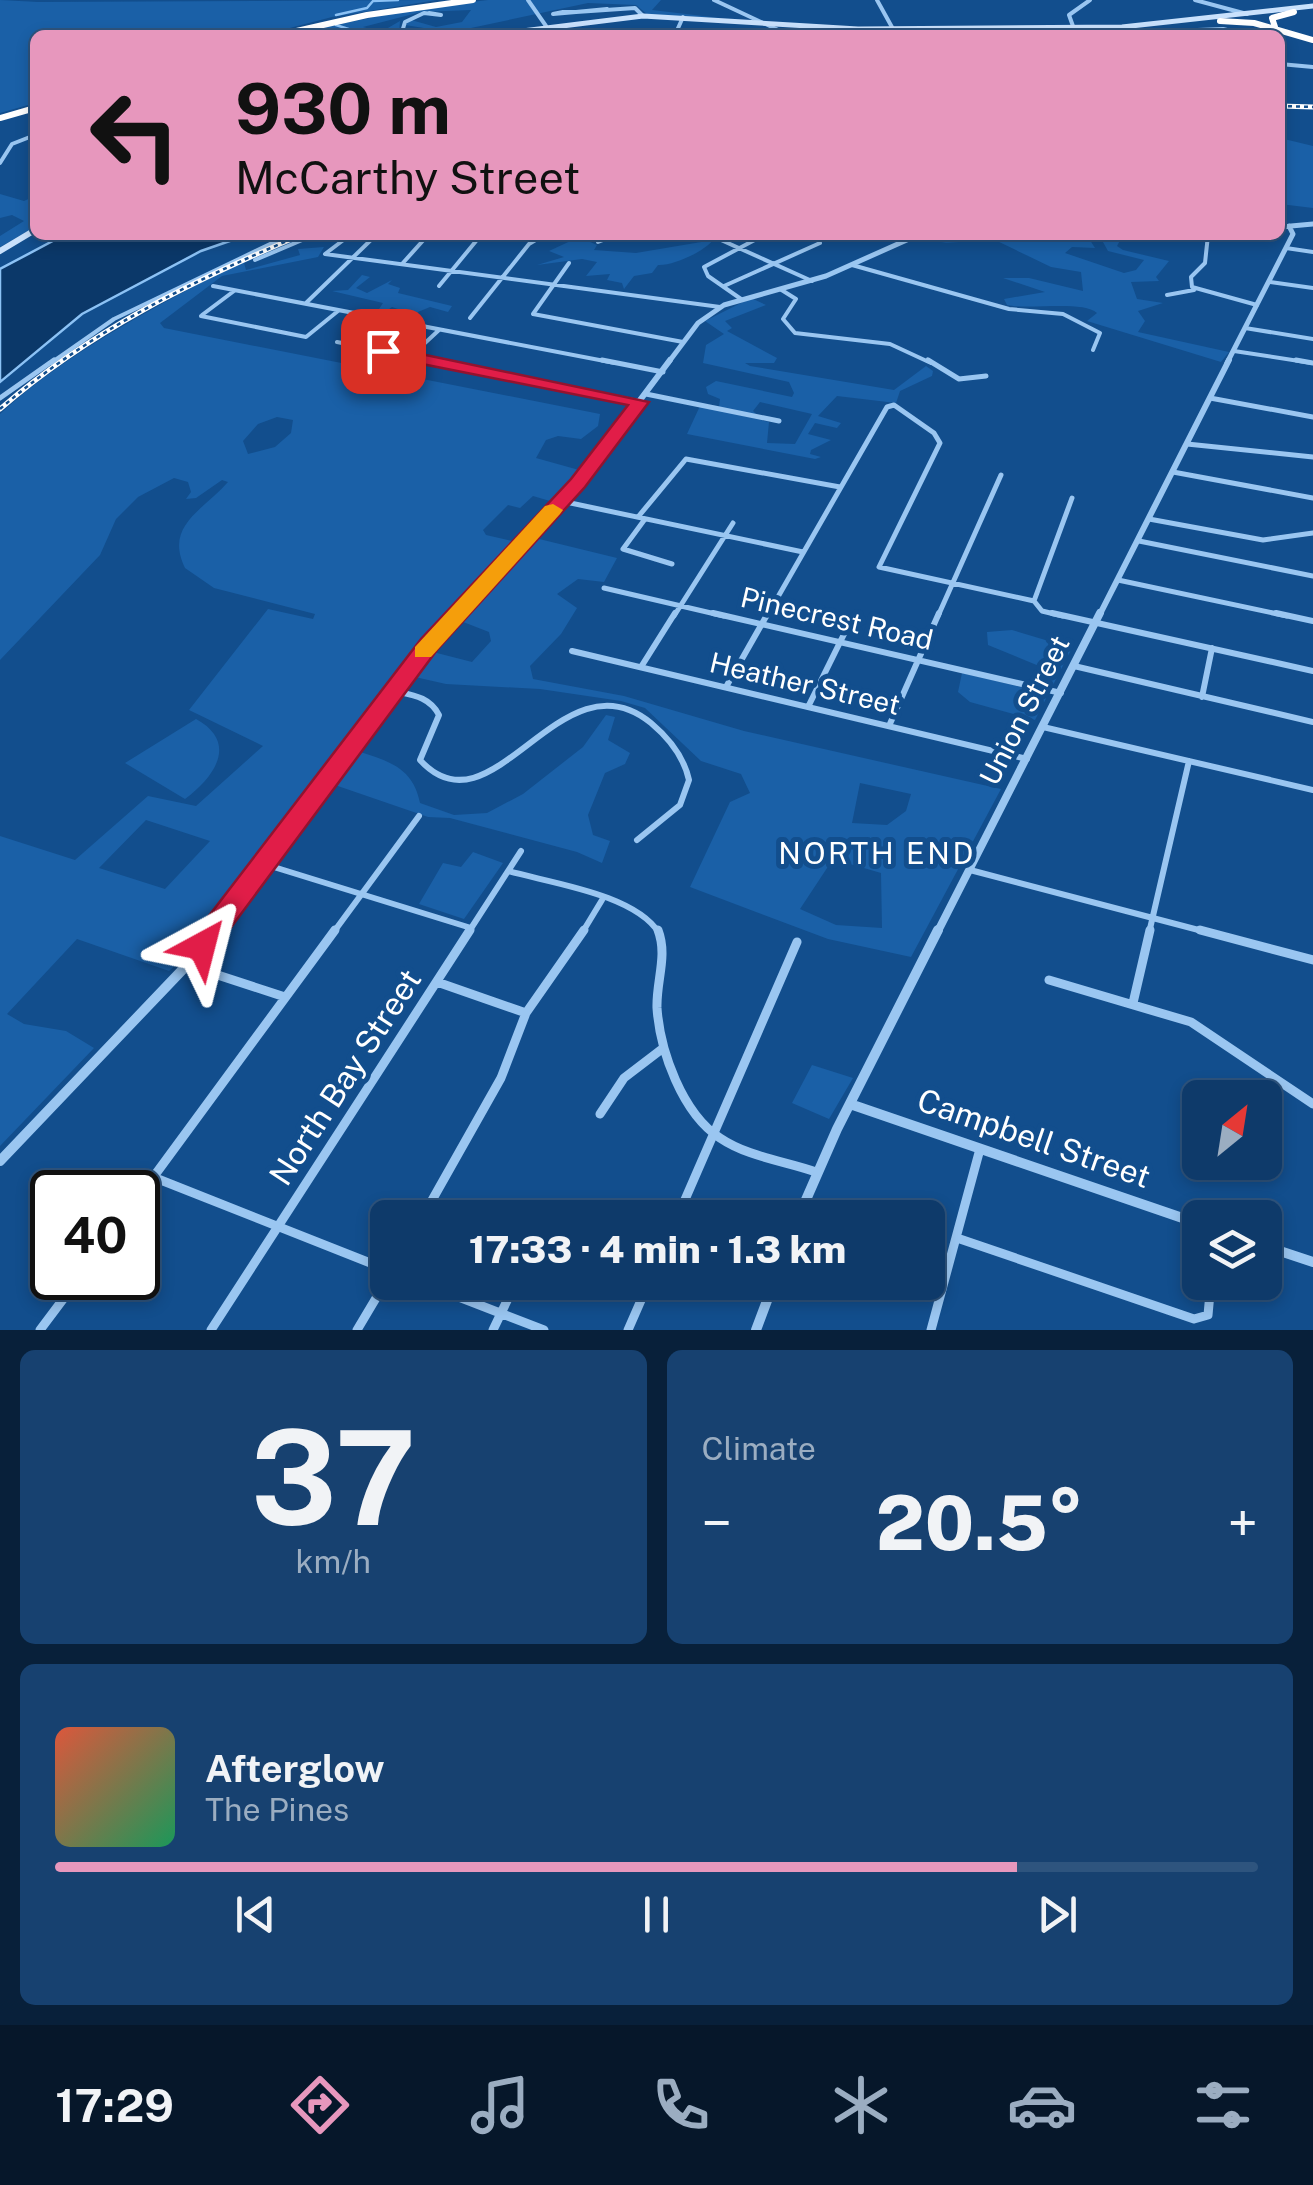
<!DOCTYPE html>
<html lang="en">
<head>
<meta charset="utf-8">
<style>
  body { margin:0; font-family:"Public Sans",sans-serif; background:#174170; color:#f1f3f6; height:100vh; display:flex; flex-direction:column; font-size:38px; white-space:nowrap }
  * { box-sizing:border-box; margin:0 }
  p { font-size:32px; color:#9badc1 }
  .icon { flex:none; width:55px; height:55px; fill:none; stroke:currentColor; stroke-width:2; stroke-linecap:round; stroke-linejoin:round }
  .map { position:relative; height:1330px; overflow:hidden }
  .drawer { display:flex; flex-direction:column; gap:20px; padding:20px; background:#08203a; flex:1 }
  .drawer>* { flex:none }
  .guide { position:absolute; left:30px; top:30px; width:1255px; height:210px; border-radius:15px; box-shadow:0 5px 15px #0003,0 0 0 2px #2e547e; background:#e797bd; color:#111; overflow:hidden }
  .needle { width:65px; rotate:30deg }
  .controls { position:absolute; left:1182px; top:1080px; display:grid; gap:20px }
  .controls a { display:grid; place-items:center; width:100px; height:100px; border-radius:15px; background:#0e3a6a; box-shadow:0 5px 15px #0003,0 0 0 2px #2e547e; font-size:50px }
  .speed { position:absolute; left:30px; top:1170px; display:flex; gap:20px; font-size:50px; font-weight:700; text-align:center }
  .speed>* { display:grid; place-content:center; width:130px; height:130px; border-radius:50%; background:#0e3a6a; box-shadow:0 5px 15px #0003,0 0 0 2px #2e547e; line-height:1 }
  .speed .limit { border:5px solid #111; border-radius:15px; background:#fff; color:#111 }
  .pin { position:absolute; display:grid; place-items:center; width:85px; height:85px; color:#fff; margin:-42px; border-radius:20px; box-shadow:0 5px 15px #0006 }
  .me { position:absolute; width:110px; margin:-55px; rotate:38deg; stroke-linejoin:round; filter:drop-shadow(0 0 8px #0008) }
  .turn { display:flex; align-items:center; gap:35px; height:210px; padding:0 40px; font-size:45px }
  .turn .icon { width:130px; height:130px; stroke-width:2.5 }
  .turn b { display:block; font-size:70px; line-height:85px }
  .big { font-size:75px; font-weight:800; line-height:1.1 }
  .drawer .tile { flex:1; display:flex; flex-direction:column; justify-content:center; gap:15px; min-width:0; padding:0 35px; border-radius:15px; background:#174170 }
  .drawer .dial { align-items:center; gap:0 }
  .dial b { font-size:130px; line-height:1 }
  .song { display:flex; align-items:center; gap:30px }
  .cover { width:120px; height:120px; border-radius:15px; background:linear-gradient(135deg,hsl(10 70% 55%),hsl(150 70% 35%)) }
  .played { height:10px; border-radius:5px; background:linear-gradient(90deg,#e797bd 80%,#2e547e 80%) }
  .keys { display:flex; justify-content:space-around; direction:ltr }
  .heat { display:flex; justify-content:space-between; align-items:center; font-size:55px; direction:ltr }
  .drawer .tiles { flex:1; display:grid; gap:20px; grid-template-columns:1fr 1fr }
  .tile:last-child { grid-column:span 2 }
  .trip { position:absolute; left:370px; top:1200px; width:575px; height:100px; border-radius:15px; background:#0e3a6a; box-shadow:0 5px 15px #0003,0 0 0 2px #2e547e; font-weight:800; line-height:100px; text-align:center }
  .menu { display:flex; height:160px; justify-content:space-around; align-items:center; background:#06172a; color:#9badc1 }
  .menu .icon { width:70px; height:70px }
  .menu .current { color:#e797bd }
  .menu b { font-size:45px; color:#f1f3f6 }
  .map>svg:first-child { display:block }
  .green { fill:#1a60a7; fill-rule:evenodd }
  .water { fill:#0b3869; stroke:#8cc2f5; stroke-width:2.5 }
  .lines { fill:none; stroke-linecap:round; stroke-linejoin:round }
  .stream { stroke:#8cc2f5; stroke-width:2.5 }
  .minor-far3 { stroke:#9ac6f1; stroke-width:4 }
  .minor-far2 { stroke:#9ac6f1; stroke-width:5 }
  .minor-far1 { stroke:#9ac6f1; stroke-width:6 }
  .minor { stroke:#9ac6f1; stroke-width:9 }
  .tertiary-far4 { stroke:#9ac6f1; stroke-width:4 }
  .tertiary-far3 { stroke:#9ac6f1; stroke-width:5 }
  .tertiary-far2 { stroke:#9ac6f1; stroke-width:6 }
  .tertiary-far1 { stroke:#9ac6f1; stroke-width:8 }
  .tertiary { stroke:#9ac6f1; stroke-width:10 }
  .secondary-far1 { stroke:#c9e1fc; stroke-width:5 }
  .secondary { stroke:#c9e1fc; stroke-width:6 }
  .motorway { stroke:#fff; stroke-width:6 }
  .rail-casing { stroke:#fff; stroke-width:5 }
  .rail { stroke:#124e8d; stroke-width:2.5; stroke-dasharray:4; stroke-linecap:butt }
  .route { fill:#e11d48; stroke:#92132f; stroke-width:2.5 }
  .slow { fill:#f59e0b }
  .labels { text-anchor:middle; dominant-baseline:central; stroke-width:10; stroke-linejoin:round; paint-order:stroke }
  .street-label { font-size:28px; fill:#fff; stroke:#124e8d }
  .neighbourhood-label { font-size:30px; letter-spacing:2.5px; fill:#fff; stroke:#124e8d }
  .near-street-label { font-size:32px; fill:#fff; stroke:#124e8d }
</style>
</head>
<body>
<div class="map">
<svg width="1313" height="1330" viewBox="0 0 1313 1330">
  <rect width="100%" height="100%" fill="#124e8d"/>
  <!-- green -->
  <path class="green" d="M0,0L38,2L437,0L332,17L263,35H35V103L0,113Z
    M488,0H661L652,10L720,18L648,15L636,5L588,3L471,28L468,35L405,25L411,20L436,27L462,22L471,10L421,12L363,27L381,32L400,21L399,35H286L414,9Z
    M1280,138L1313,146V208L1280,204Z
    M0,194L24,201L35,196V227L0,247V236L24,221L12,215L0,218Z
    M309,235L244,263L246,270L300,255L298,249L324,247L318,257L222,276L160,323L164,328L600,414L598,426L581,439L558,436L546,440L536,458L579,470L550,501L533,496L520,508L508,505L483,530L486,535L512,541L442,618L177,964L169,971L77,939L7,1014L24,1024L66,1031L94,1048L0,1146V836L75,860L148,796L196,806L263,746L189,710L268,609L313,619L315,614L214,588L185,568C164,525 204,510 228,482L222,480L196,498L186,499L191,492L188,482L174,478L138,497L116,519L100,555L0,660V414C61,358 130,321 202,282C235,265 273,242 309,235ZM277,417L293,420L291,433L275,447L248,454L243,441L258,424ZM146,820L210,841L165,889L99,868Z
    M986,235L1088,237L1095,248L1072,247L1065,253L1124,273L1136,270L1144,260L1108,251L1099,235H1123L1117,246L1123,250L1169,261L1156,277L1159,281L1131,282L1137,299L1163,303L1138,311L1145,321L1138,332L1229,352L1221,362L1087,321L1097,313C1083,300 1029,310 1007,305L1004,299L1045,292L1003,278H1029L1083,291L1081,272L1051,267L995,240L941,243Z
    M579,237L597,245L594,250L636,253L713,240C705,251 673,266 658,265L652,273L634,276L624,289L622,283L607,280L610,274L586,276L597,262L582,259L537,265L564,257L549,251Z
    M362,275L370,277L356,288L367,293L392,280L388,284L400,288L398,293L452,306L448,312L430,307L413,314L392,307L382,314L377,312L383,303L332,291L348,290Z
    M751,298L766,305L725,321L732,328L727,331L777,358L774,363H745L750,366L894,390L926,366L933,371L932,376L900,391L896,403L837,396L818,416L841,423L837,428L815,423L808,434L831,440L811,450L810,454L821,457L815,459L687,434L700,406L769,422L767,443L795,444L812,414L760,402L753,411L758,416L719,407L720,399L708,394L706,387L716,381L792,397L794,393L789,382L703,363L706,345L724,334L705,321Z
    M531,537L617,558L604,582L578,579L557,594L577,608L561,634L530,666L533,679L624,696L744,731L1001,789L911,957L828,939L690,887L730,802L750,793L741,774L701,761L645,708L621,701L540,689L446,684L415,677L433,652L472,662L491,641L489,632L458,620ZM860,783L911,794L906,811L887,825L852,823ZM833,859L881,873L882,928L836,925L800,909Z
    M1012,630L1072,648L1035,720L970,702L958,692L962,673L1025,688L1039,666L988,645L987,632Z
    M606,715L615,717L608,740L630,753L625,764L605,773L588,815L593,835L610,841L602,863L577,852L450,818L428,817L332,784L357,751C388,761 413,767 420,803L454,815L487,813L523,794L583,747Z
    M196,719C238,742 216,776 185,799L125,763Z
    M473,852L503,863L464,919L419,904L443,863L461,867Z
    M812,1065L853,1078L829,1119L792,1103Z"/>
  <!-- water -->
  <path class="water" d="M64,235H247L201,251L82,314L0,382V269Z"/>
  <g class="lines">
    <!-- stream -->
    <path class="stream" d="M336,15L367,8L373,1L398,0
      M336,25L367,35"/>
    <!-- minor-far3 -->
    <path class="minor-far3" d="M714,0L789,35
      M877,0L893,29
      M1195,0L1247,14
      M607,9L576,12L635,8L643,16
      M563,12H576L553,14Z
      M1074,29L1069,15L1090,0
      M1121,33L1223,29L1248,35
      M401,35L405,22L424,13L441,15L429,13
      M675,35L683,17
      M1280,64L1313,67
      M0,163L12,144L35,135
      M350,235L325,254L720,307
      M710,235L812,281
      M1208,235L1205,263L1191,277L1192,287L1257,305
      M598,242L616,235
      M1286,248L1313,252
      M255,260L314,235
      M569,263L533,314L683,342
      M402,264L428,235
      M852,265L1009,309L1063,314L1100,333L1093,350
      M1270,282L1313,288
      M213,286L615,363
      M439,286L481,235
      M724,286L820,243
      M780,289L796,299L783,319L795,333L890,344L931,363
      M1167,295L1194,290
      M741,299L708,276L704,267L764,235
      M306,303L374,237
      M202,315L234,291
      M201,316L306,337L338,311
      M470,318L529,244L544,235
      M1245,328L1313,339
      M337,342L443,363
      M1234,351L1312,363
      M411,356L439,330
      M51,363L114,319L289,235"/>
    <!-- minor-far2 -->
    <path class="minor-far2" d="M430,360L640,402
      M602,360L663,372
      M928,360L959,379L986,376
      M1296,360L1313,363
      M646,394L779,421
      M0,398L54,360
      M1210,398L1313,417
      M1187,444L1313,457
      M1173,472L1313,498
      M561,501L803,552
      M638,517L686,459L840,487
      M645,519L623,549L672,564
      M1149,519L1263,540L1313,533
      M1139,541L1313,576
      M1118,580L1287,616
      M604,588L724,616
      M1034,601L1072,498
      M674,616L733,523
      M767,616L887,407L894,405L934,433L940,443L879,567L1034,601L1042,611L1063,616
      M938,616L1001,475"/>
    <!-- minor-far1 -->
    <path class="minor-far1" d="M713,613L1061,693
      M1052,613L1313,671
      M1276,613L1313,621
      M572,651L1027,759
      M1074,666L1313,722
      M641,667L675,613
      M726,687L768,613
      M395,691C413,695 430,697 439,715L420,760C493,840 561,649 651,723C670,739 684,757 689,780L680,805L637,840
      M1202,697L1212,648
      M808,707L851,620
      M889,726L939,613
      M1043,727L1313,790
      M264,864L471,928
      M970,870L1210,933
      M508,871C550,883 635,894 659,933
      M333,933L419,816
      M468,933L521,851
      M582,933L602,900
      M1149,933L1189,761"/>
    <!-- minor -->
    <path class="minor" d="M658,930C668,956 656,981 657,1008C660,1051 682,1113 720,1138C748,1157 785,1161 816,1172
      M1200,930L1313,960
      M187,965L285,997
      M1049,980L1191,1022L1313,1104
      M437,982L526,1013
      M1133,1003L1150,930
      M600,1114L624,1078L662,1049
      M153,1177L388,1270
      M138,1198L335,930
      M422,1218L501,1078L526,1013L584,930
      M677,1218L797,942
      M957,1238L1194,1319L1208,1315L1211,1282
      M420,1282L544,1330
      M40,1330L79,1278
      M211,1330L470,930
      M357,1330L388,1278
      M493,1330L516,1282
      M628,1330L649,1282
      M931,1330L980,1149"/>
    <!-- tertiary-far4 -->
    <path class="tertiary-far4" d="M528,0L546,26"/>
    <!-- tertiary-far3 -->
    <path class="tertiary-far3" d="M1280,227L1313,224
      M668,363L698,323L724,305L826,276L918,235
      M1227,363L1293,234L1289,226"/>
    <!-- tertiary-far2 -->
    <path class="tertiary-far2" d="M456,616L578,483L670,360
      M1099,616L1229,360"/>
    <!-- tertiary-far1 -->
    <path class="tertiary-far1" d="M211,933L429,645L458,613
      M937,933L1100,613"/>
    <!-- tertiary -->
    <path class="tertiary" d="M850,1104L1200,1224
      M0,1161L187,965L213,930
      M798,1218L837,1129L938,930
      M1265,1246L1313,1262
      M756,1330L774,1282"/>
    <!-- secondary-far1 -->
    <path class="secondary-far1" d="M490,35L643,16L858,29L1122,27L1313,6"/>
    <!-- secondary -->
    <path class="secondary" d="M0,251L35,230"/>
    <!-- motorway -->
    <path class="motorway" d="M1220,21L1254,23L1313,40
      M1275,27L1272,18L1294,12
      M279,35L367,15L473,0
      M0,118L35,108"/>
    <!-- rail casing -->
    <g class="rail-casing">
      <path id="rail" d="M1280,106L1313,107
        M0,409C90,331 192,281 301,235"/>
    </g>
    <!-- rail -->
    <use href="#rail" class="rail"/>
  </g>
  <!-- route -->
  <path class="route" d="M383,346L649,402L585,487L437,650L212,953H192L188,946L192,938L421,639L571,479L628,405L377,355L374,351Z"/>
  <!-- slow -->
  <path class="slow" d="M553,504L563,510L560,514L431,657H415V647L545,506Z"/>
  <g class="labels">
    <!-- street labels -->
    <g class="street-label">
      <text transform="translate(837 618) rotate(13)">Pinecrest Road</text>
      <text transform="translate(805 683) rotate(13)">Heather Street</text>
      <text transform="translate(1024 710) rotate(-63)">Union Street</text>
    </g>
    <!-- neighbourhood labels -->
    <g class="neighbourhood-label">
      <text x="877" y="853">NORTH END</text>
    </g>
    <!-- near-street labels -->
    <g class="near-street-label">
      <text transform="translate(345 1077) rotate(-57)">North Bay Street</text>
      <text transform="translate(1034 1138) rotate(19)">Campbell Street</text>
    </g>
  </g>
</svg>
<div class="controls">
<a><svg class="needle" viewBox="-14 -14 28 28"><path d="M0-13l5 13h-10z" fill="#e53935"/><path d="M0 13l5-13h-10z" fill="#9badc1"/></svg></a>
<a><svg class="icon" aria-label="layers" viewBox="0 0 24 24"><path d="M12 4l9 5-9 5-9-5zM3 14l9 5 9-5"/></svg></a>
</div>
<div class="speed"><div class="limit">40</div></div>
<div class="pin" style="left:383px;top:351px;background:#d93025"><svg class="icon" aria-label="arrive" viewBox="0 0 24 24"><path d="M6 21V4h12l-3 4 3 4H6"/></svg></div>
<svg class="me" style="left:202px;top:946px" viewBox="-20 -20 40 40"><path d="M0-17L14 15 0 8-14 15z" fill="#e11d48" stroke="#fff" stroke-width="4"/></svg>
<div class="trip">17:33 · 4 min · 1.3 km</div>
<div class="guide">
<div class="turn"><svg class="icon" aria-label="left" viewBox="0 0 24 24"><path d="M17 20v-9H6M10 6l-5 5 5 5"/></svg><div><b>930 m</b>McCarthy Street</div></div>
</div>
</div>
<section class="drawer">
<div class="tiles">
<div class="tile dial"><b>37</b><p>km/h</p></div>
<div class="tile"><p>Climate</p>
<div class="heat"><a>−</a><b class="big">20.5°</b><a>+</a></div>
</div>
<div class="tile">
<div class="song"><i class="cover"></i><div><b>Afterglow</b><p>The Pines</p></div></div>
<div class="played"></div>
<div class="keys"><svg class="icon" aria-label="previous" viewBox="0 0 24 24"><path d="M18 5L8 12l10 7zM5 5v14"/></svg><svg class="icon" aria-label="pause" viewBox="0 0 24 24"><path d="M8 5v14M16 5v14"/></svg><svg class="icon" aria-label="next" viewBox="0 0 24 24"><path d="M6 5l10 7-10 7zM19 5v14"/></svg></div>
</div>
</div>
</section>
<nav class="menu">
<b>17:29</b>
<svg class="icon current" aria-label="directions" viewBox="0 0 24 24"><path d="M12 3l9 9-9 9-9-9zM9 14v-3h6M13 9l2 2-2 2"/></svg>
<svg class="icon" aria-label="music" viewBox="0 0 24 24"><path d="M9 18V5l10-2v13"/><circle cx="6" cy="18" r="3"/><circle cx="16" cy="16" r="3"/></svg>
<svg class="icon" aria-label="phone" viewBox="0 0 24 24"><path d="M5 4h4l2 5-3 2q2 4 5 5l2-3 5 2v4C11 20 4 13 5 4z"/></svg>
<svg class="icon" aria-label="climate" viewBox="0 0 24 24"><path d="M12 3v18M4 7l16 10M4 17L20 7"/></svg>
<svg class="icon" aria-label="car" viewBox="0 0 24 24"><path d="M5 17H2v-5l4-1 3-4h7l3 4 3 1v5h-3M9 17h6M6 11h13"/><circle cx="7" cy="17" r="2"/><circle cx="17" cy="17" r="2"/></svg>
<svg class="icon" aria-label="filters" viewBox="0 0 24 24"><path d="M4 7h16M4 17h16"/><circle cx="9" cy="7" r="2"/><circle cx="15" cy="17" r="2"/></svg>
</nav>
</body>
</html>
